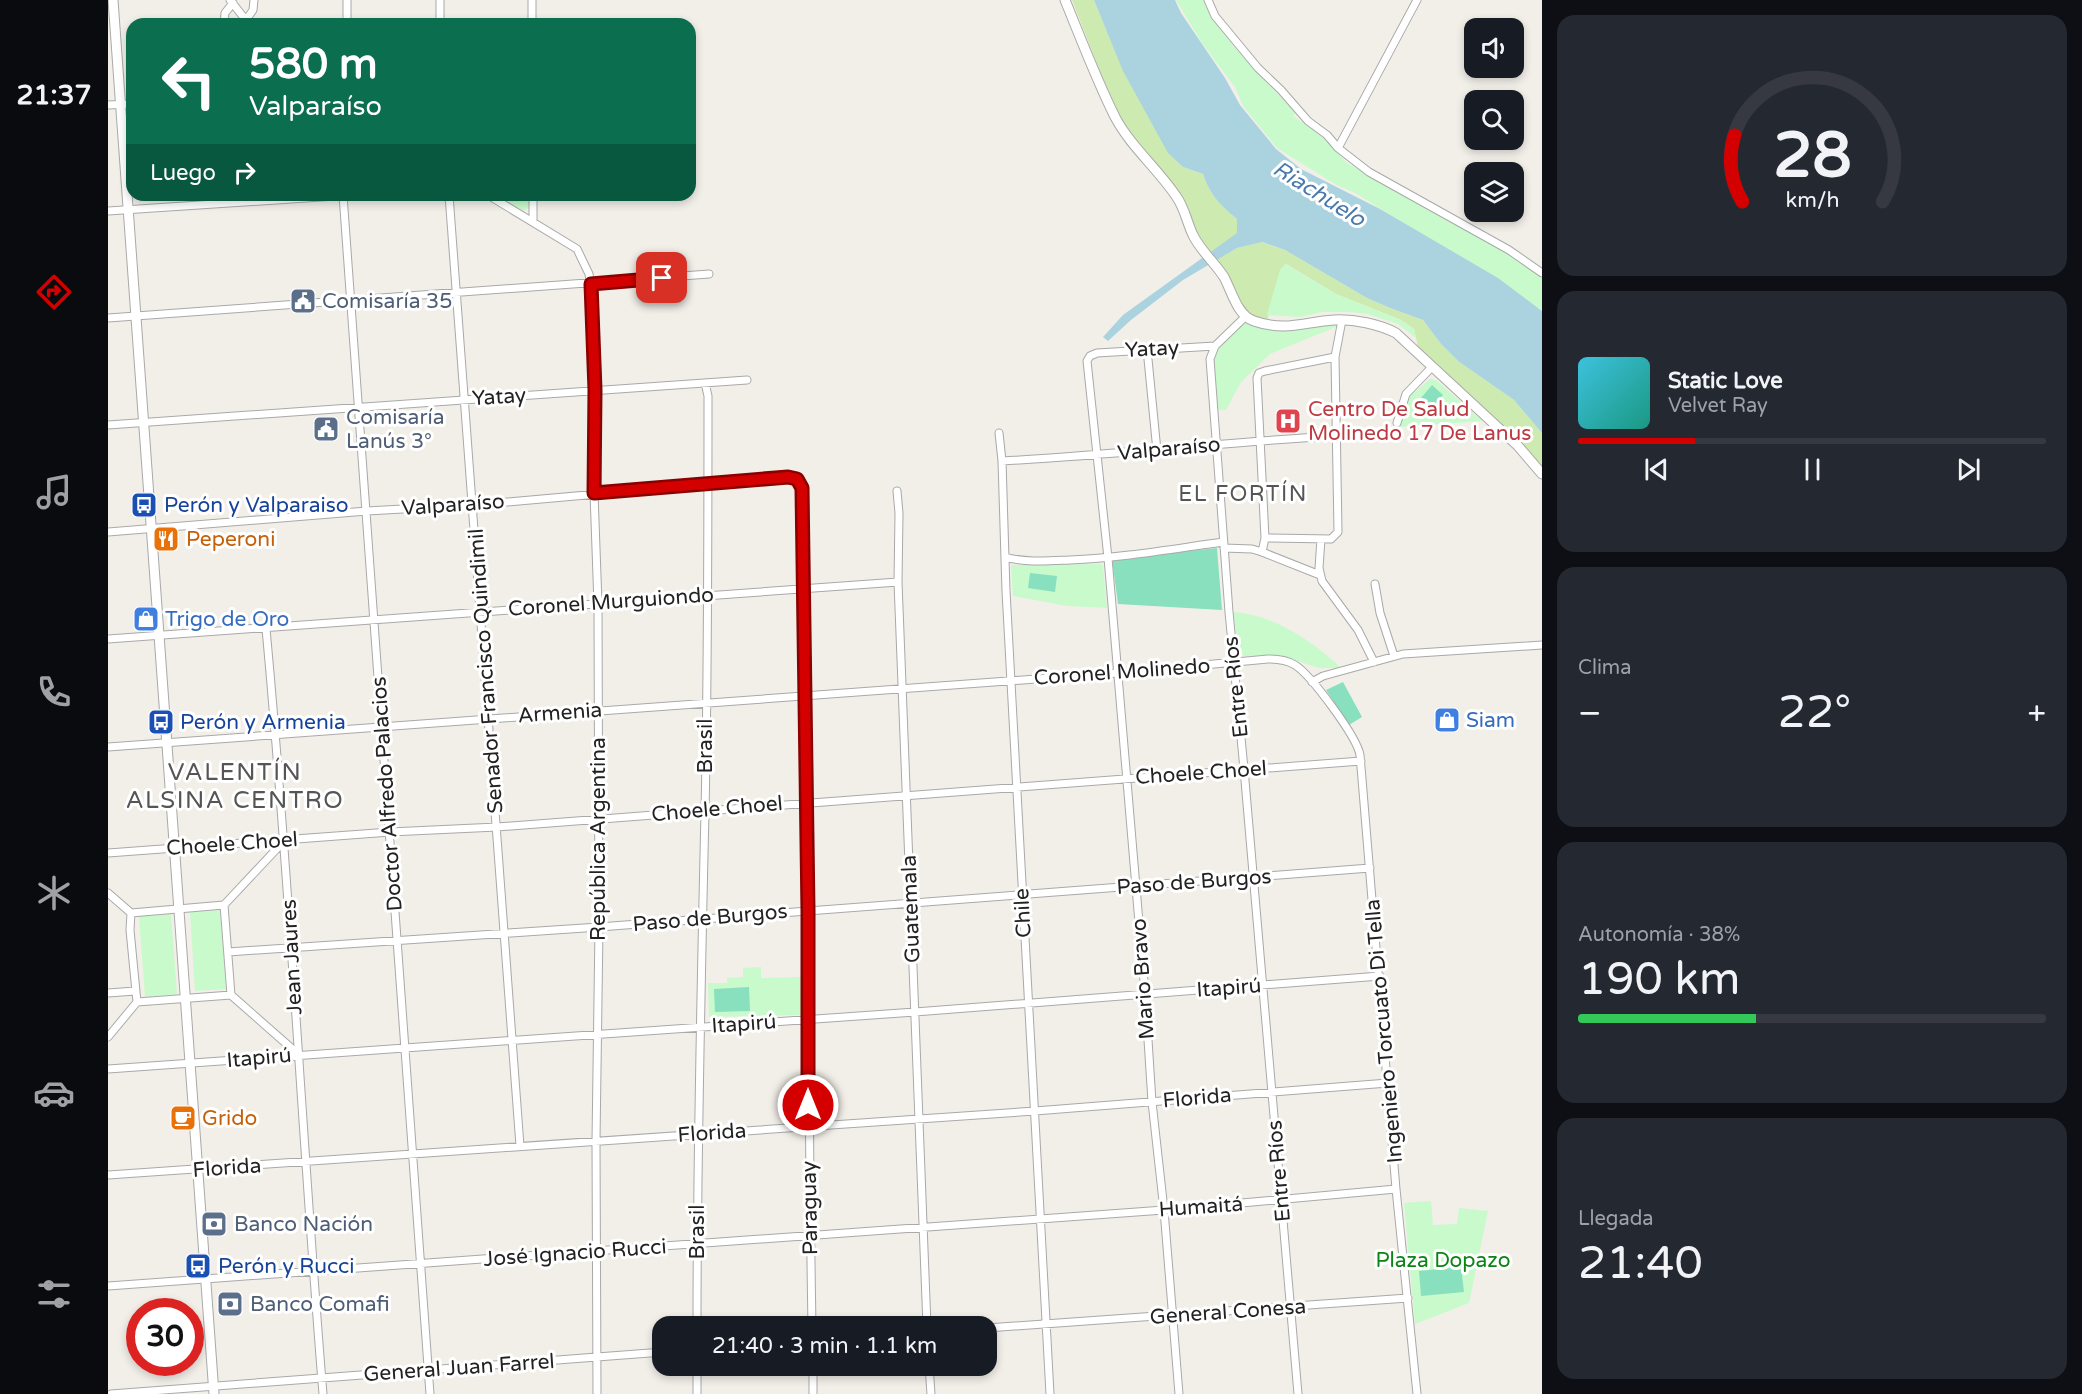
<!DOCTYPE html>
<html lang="es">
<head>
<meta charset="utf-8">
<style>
  body { margin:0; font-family:"Varela Round",sans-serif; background:#242831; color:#f1f3f6; height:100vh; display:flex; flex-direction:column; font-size:22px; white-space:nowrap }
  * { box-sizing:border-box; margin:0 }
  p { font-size:20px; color:#9ea1a6 }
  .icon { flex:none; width:33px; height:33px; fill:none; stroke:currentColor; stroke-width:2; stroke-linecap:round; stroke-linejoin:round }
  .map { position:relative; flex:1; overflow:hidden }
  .side { display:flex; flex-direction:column; gap:15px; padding:15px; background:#0d0f14; width:540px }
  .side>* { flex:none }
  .banner { position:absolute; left:18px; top:18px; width:570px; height:183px; border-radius:18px; box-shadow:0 3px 9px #0003; background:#0b6e4f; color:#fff; overflow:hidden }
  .tools { position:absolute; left:1356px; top:18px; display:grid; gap:12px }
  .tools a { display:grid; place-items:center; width:60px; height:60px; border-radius:12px; background:#171b24; box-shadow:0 3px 9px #0003; font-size:30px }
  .speed { position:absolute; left:18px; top:1298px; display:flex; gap:12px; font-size:30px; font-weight:700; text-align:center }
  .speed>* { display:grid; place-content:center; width:78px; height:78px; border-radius:50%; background:#171b24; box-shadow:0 3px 9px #0003; line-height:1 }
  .speed .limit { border:9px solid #d22; background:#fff; color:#111 }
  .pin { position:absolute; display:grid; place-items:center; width:51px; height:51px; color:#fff; margin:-26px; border-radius:12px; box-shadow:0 3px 9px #0006 }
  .me { position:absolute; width:66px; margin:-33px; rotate:0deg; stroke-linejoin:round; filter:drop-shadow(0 0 4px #0008) }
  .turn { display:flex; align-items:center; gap:21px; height:126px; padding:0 24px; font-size:27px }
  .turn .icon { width:78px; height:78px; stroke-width:2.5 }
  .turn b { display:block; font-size:42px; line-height:51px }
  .then { display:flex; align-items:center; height:57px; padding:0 24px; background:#0003; gap:12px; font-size:22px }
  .big { font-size:45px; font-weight:600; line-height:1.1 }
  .side .card { flex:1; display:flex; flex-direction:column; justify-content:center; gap:9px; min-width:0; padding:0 21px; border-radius:18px; background:#242831 }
  .side .dial { align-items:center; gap:0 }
  .dial svg { height:156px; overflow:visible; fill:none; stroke:#363941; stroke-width:7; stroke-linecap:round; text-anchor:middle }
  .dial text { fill:#f1f3f6; stroke:none }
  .song { display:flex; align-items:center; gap:18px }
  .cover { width:72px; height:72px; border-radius:9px; background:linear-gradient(135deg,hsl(190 70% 55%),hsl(170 70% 35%)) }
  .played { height:6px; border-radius:3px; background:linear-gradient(90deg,#d40000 25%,#363941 25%) }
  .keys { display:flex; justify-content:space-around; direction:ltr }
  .heat { display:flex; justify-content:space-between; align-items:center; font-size:33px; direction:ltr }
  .charge { height:9px; border-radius:4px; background:linear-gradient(90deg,#34c759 38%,#363941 0) }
  .trip { position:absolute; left:544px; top:1316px; width:345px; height:60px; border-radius:18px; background:#171b24; box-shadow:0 3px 9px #0003; font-weight:600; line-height:60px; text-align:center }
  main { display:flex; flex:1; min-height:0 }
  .dock { display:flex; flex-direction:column; width:108px; justify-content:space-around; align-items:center; background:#090b0e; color:#9ea1a6 }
  .dock .icon { width:42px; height:42px }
  .dock .selected { color:#d40000 }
  .dock b { font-size:27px; color:#f1f3f6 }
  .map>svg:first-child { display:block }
  .grass { fill:#cdebb0 }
  .park { fill:#c8facc }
  .pitch { fill:#88e0be }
  .water { fill:#aad3df }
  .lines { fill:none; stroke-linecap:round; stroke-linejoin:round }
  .minor-casing { stroke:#a9a9a9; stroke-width:9 }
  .tertiary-casing { stroke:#a9a9a9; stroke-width:11 }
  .minor { stroke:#fff; stroke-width:7 }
  .tertiary { stroke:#fff; stroke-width:9 }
  .route-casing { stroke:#8a0000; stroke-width:15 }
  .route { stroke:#d40000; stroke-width:10 }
  .labels { text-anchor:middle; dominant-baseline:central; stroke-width:6; stroke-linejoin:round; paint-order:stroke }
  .service-label { font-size:21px; fill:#4e5e75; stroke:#fff; text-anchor:start }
  .street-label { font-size:21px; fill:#222; stroke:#fff }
  .health-label { font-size:21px; fill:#be3a42; stroke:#fff; text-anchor:start }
  .transit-label { font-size:21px; fill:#164399; stroke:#fff; text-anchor:start }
  .food-label { font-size:21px; fill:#c56008; stroke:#fff; text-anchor:start }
  .shop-label { font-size:21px; fill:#366cbe; stroke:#fff; text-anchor:start }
  .park-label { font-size:21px; fill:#0c8416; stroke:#fff }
  .water-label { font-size:22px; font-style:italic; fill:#4a7aab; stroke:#fff }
  .neighbourhood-label { font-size:22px; letter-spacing:1.5px; fill:#555; stroke:#fff }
  .quarter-label { font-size:24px; letter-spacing:1.5px; fill:#555; stroke:#fff }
</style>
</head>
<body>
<main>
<nav class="dock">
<b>21:37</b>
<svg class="icon selected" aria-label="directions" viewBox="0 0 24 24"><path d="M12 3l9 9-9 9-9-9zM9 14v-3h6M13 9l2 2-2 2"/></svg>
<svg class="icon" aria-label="music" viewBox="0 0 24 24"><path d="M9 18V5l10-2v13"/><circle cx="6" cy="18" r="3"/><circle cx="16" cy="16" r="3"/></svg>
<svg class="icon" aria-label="phone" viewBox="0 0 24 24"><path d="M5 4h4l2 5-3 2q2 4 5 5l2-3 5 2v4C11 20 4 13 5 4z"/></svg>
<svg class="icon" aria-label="climate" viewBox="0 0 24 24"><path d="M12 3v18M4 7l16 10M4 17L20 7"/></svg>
<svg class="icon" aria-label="car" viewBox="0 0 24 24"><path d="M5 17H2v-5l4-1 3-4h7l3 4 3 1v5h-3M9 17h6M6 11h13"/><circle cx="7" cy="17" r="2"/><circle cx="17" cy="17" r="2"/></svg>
<svg class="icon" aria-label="filters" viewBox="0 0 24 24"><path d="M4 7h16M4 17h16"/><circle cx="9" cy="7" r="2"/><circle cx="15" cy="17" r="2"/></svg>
</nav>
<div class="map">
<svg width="1434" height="1394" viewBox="0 0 1434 1394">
  <rect width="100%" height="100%" fill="#f2efe9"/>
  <!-- grass -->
  <path class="grass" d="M964,0H986L999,31L1075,167L1095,174C1102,195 1112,205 1129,219L1130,233L1103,253L1094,242L1075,199L1027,140L1007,110Z
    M1153,242L1177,250L1259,298L1282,308L1315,320L1333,344L1350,361L1406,400L1434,433V469L1310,347L1306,329L1293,320L1228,294L1178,264L1159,320C1131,314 1121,283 1108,260L1129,248Z"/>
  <!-- park -->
  <path class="park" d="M1068,0H1096C1111,37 1155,77 1182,107L1188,113L1185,116L1213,135L1239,163L1404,255L1434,276V310L1249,194L1227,184L1169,148L1135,106L1127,87L1094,43Z
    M388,195H421V207L415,211Z
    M1177,264L1228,294L1292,320L1306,329L1308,338L1290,324L1260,314L1242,312H1214L1192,317L1159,315L1172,270Z
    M1141,322C1153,326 1165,330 1178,331C1195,331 1212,324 1229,324L1230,326L1162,354L1133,382L1118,410H1110L1105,358C1111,345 1128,327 1141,322Z
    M1322,379L1328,380L1374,421L1292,427L1302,396Z
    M993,564L995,566L999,608L959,606L905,596L903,565Z
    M1125,612C1164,614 1205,641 1233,668H1211L1172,655L1136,656L1131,650Z
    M112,910L118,989L87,991L82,912Z
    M63,914L69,994L37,997L31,916Z
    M653,967V978L694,977L695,1015L601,1017L600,983H619V978L635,977V968Z
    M1323,1201L1325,1225L1349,1224L1351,1208L1380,1211L1361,1303L1307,1324L1296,1203Z"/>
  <!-- pitch -->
  <path class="pitch" d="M1324,385L1335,395L1319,414L1308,404Z
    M1109,548L1114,610L1010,604L1004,559Z
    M922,573L949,576L947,592L920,588Z
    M1235,682L1254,717L1241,725L1218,690Z
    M641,987L642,1011L607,1012L606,989Z
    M1353,1267L1356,1292L1313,1296L1311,1271Z"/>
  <!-- water -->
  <path class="water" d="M986,0H1067L1073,13L1117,78L1132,105L1168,149L1193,169L1272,209L1390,278L1434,311V433L1406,400L1350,361L1333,344L1315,320L1282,308L1259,298L1177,250L1154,242L1129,248L1075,280L1023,320L1000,341L995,337L1015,315L1129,233V219C1112,205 1102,195 1095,174L1075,167L1060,153L1015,71Z"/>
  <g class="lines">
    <!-- minor casing -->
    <g class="minor-casing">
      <path id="minor" d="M122,0L141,24
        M424,0V24
        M1100,0L1107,16L1150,68L1173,90L1200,121L1219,135L1230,148L1261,172L1401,250L1434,273
        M138,20L145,10L146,0
        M116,24L117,13L125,3
        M239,24V0
        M332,24V0
        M0,105L24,104
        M1230,148L1309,0
        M235,195L322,1394
        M341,195L412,1146
        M380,195L469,249L481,274L484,293L487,390L486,493L490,604L491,927L488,1141L489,1394
        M425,195V221
        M0,211L243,195
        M1138,316L1107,346L1102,359L1121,612L1136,769L1190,1394
        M0,318L601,274
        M1039,349L1049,451
        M1289,423L1298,394L1324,367
        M0,425L639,380
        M891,433L894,461L898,591L942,1394
        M894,461C1006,455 1116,442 1228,436
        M789,491L791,513L790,582L819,1326
        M0,532L259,511L366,505L680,477C688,478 691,480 694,488C701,767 699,1047 704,1326
        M1157,538L1149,378L1151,373L1157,371L1227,357
        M1213,539L1211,568L1214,581L1250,630L1266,662
        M1116,548L1144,549L1154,552L1157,538L1223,539L1230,532L1227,357L1234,320
        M1154,552L1212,575
        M897,557C918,563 940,561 962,560C1013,558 1064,549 1115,542
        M1267,584L1272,613L1286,656
        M158,629C182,883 194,1139 215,1394
        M0,639L790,582
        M1204,682L1215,676L1295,654L1434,645
        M0,747L1009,673L1160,659C1169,659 1179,660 1187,665C1203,675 1249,737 1252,755L1288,1189L1309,1394
        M0,853L282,832L389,827L1253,761
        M0,893L23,913
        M116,905L123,995
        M116,905L177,840
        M23,913L116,905
        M23,913L22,930L29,1002
        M120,952L491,927L1262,868
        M0,993L27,991
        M123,995L190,1054
        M29,1002L123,995
        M0,1037L29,1002
        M0,1069L807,1012L1272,976
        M0,1175L927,1111L1280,1083
        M0,1286L1056,1210L1288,1189
        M589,1326C589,1155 593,983 597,812C600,674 600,535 600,396L597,383
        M879,1328L1300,1298
        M589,1365V1394
        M705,1365V1394
        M821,1365L823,1394
        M3,1394L555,1352
        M1071,1394L1056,1210L1044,1102L1037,993L1000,558L979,361L982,356L989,353L1107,346"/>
    </g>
    <!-- tertiary casing -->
    <g class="tertiary-casing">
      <path id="tertiary" d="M5,0L106,1394
        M957,0C973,39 988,79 1007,117C1023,147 1049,168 1068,196C1077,208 1079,224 1086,237C1094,252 1107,263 1116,277C1124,292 1129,315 1146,321C1178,332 1196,322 1226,320C1246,319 1271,324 1288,333L1410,446L1434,474"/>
    </g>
    <!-- minor -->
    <use href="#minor" class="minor"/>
    <!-- tertiary -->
    <use href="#tertiary" class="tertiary"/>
  </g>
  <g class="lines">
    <!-- route casing -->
    <g class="route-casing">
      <path id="route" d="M554,278L483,284L487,390L486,493L680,477L689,479L694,488L700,911V1105"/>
    </g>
    <!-- route -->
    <use href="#route" class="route"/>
  </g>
  <!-- icons -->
  <defs>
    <g id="civic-square" transform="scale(1.35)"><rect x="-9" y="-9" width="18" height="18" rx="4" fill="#5c6f8a" stroke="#fff"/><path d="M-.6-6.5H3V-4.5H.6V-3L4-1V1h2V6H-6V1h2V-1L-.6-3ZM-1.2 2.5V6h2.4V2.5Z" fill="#fff"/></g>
    <g id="hospital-square" transform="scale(1.35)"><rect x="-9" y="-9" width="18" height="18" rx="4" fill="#e0444e" stroke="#fff"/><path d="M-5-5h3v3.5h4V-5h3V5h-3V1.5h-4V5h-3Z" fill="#fff"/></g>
    <g id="bus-square" transform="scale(1.35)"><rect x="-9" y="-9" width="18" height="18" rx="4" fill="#1a4fb4" stroke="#fff"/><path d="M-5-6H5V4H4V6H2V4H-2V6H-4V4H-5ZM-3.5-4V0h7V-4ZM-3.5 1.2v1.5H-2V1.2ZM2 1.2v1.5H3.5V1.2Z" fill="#fff"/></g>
    <g id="restaurant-square" transform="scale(1.35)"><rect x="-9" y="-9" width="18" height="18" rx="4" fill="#e8710a" stroke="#fff"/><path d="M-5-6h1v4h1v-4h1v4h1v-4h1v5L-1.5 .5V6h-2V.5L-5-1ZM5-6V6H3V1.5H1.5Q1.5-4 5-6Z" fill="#fff"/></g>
    <g id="shop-square" transform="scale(1.35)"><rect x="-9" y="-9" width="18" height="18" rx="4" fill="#3f7fe0" stroke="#fff"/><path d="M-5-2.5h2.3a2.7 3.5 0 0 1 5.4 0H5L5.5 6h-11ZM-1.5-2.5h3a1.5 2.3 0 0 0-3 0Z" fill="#fff"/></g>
    <g id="cafe-square" transform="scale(1.35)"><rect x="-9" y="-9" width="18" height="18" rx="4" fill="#e8710a" stroke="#fff"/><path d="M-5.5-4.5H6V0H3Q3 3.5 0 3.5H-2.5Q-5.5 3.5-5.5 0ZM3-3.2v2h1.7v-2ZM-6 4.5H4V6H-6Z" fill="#fff"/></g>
    <g id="bank-square" transform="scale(1.35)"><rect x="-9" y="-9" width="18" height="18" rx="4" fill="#5c6f8a" stroke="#fff"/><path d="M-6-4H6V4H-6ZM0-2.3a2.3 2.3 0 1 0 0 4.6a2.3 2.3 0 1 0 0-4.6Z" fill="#fff"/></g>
  </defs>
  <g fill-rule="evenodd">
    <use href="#civic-square" x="195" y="301"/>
    <use href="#hospital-square" x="1180" y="421"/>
    <use href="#civic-square" x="218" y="429"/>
    <use href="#bus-square" x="36" y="505"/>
    <use href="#restaurant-square" x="58" y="539"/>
    <use href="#shop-square" x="38" y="619"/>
    <use href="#shop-square" x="1339" y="720"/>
    <use href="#bus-square" x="53" y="722"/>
    <use href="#cafe-square" x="75" y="1118"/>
    <use href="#bank-square" x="106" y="1224"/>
    <use href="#bus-square" x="90" y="1266"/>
    <use href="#bank-square" x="122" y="1304"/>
  </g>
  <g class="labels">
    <!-- service labels -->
    <g class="service-label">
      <text x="214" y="301">Comisaría 35</text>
      <text x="238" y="417">Comisaría<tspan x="238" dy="24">Lanús 3°</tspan></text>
      <text x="126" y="1224">Banco Nación</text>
      <text x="142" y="1304">Banco Comafi</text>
    </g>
    <!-- street labels -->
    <g class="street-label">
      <text transform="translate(1044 349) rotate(-3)">Yatay</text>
      <text transform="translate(391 397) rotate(-4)">Yatay</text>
      <text transform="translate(1061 449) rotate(-5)">Valparaíso</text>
      <text transform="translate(345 505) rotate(-4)">Valparaíso</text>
      <text transform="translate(503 602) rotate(-4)">Coronel Murguiondo</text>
      <text transform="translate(378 671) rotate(-94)">Senador Francisco Quindimil</text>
      <text transform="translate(1014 672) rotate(-4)">Coronel Molinedo</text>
      <text transform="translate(1128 687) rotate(-96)">Entre Ríos</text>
      <text transform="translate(452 713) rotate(-4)">Armenia</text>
      <text transform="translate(597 746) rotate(-90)">Brasil</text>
      <text transform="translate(1093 773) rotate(-4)">Choele Choel</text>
      <text transform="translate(279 794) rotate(-94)">Doctor Alfredo Palacios</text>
      <text transform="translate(609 809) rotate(-5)">Choele Choel</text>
      <text transform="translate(490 839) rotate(-90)">República Argentina</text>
      <text transform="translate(124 844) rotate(-4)">Choele Choel</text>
      <text transform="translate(1086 882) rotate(-4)">Paso de Burgos</text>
      <text transform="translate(803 909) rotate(-92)">Guatemala</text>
      <text transform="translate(915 913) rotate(-93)">Chile</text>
      <text transform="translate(602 918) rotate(-5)">Paso de Burgos</text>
      <text transform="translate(184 957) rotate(-93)">Jean Jaures</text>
      <text transform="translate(1035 979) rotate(-94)">Mario Bravo</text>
      <text transform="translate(1121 988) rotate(-4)">Itapirú</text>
      <text transform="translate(636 1024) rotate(-4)">Itapirú</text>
      <text transform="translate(1276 1031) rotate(-95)">Ingeniero Torcuato Di Tella</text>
      <text transform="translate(151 1058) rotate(-5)">Itapirú</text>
      <text transform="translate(1089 1098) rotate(-5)">Florida</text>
      <text transform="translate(604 1133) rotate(-4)">Florida</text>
      <text transform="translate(119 1168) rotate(-4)">Florida</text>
      <text transform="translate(1171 1171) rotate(-95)">Entre Ríos</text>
      <text transform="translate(1093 1207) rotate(-4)">Humaitá</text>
      <text transform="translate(702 1208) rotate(-91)">Paraguay</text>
      <text transform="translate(589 1232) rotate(-90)">Brasil</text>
      <text transform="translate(467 1253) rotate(-4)">José Ignacio Rucci</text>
      <text transform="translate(1120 1312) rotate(-4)">General Conesa</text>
      <text transform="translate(351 1368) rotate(-4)">General Juan Farrel</text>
    </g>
    <!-- health labels -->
    <g class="health-label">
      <text x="1200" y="409">Centro De Salud<tspan x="1200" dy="24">Molinedo 17 De Lanus</tspan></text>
    </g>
    <!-- transit labels -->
    <g class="transit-label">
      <text x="56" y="505">Perón y Valparaiso</text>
      <text x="72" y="722">Perón y Armenia</text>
      <text x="110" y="1266">Perón y Rucci</text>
    </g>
    <!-- food labels -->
    <g class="food-label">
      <text x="78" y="539">Peperoni</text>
      <text x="94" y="1118">Grido</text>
    </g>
    <!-- shop labels -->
    <g class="shop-label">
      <text x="57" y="619">Trigo de Oro</text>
      <text x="1358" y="720">Siam</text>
    </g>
    <!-- park labels -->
    <g class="park-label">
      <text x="1335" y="1260">Plaza Dopazo</text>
    </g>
    <!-- water labels -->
    <g class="water-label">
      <text transform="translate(1211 194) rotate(32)">Riachuelo</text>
    </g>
    <!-- neighbourhood labels -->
    <g class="neighbourhood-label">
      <text x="1135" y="494">EL FORTÍN</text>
    </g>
    <!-- quarter labels -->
    <g class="quarter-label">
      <text x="127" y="772">VALENTÍN<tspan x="127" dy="28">ALSINA CENTRO</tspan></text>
    </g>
  </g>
</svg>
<div class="tools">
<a><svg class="icon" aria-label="sound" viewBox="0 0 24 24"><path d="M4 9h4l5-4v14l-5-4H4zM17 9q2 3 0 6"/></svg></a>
<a><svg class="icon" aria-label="search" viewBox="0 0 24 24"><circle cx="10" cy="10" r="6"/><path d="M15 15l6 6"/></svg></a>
<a><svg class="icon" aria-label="layers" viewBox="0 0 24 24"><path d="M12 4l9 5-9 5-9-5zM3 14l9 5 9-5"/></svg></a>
</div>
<div class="speed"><div class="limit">30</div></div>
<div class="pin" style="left:554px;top:278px;background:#d93025"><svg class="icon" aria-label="arrive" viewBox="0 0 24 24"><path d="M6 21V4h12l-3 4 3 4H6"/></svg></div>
<svg class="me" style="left:700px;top:1105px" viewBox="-20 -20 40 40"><circle r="17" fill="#d40000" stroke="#fff" stroke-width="3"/><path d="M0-11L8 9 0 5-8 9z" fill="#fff"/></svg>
<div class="trip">21:40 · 3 min · 1.1 km</div>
<div class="banner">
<div class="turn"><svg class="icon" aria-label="left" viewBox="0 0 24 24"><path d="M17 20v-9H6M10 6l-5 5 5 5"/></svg><div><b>580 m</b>Valparaíso</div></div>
<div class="then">Luego<svg class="icon" aria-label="right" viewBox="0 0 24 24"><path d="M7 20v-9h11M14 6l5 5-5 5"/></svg></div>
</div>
</div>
<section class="side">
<div class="card dial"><svg viewBox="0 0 100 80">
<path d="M14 69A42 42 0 1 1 86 69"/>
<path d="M14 69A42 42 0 0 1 10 35" stroke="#d40000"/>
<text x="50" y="56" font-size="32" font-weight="700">28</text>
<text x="50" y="72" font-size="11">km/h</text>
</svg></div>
<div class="card">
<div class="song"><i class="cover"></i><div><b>Static Love</b><p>Velvet Ray</p></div></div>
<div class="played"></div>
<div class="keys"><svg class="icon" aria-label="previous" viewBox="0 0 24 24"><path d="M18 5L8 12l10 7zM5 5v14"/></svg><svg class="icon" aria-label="pause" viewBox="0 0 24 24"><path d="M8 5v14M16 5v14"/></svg><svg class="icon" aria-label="next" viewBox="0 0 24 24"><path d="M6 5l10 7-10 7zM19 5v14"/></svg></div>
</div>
<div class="card"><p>Clima</p>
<div class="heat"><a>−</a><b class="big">22°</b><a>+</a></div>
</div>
<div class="card"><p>Autonomía · 38%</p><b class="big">190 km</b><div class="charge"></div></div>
<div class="card"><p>Llegada</p><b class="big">21:40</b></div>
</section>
</main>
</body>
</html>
